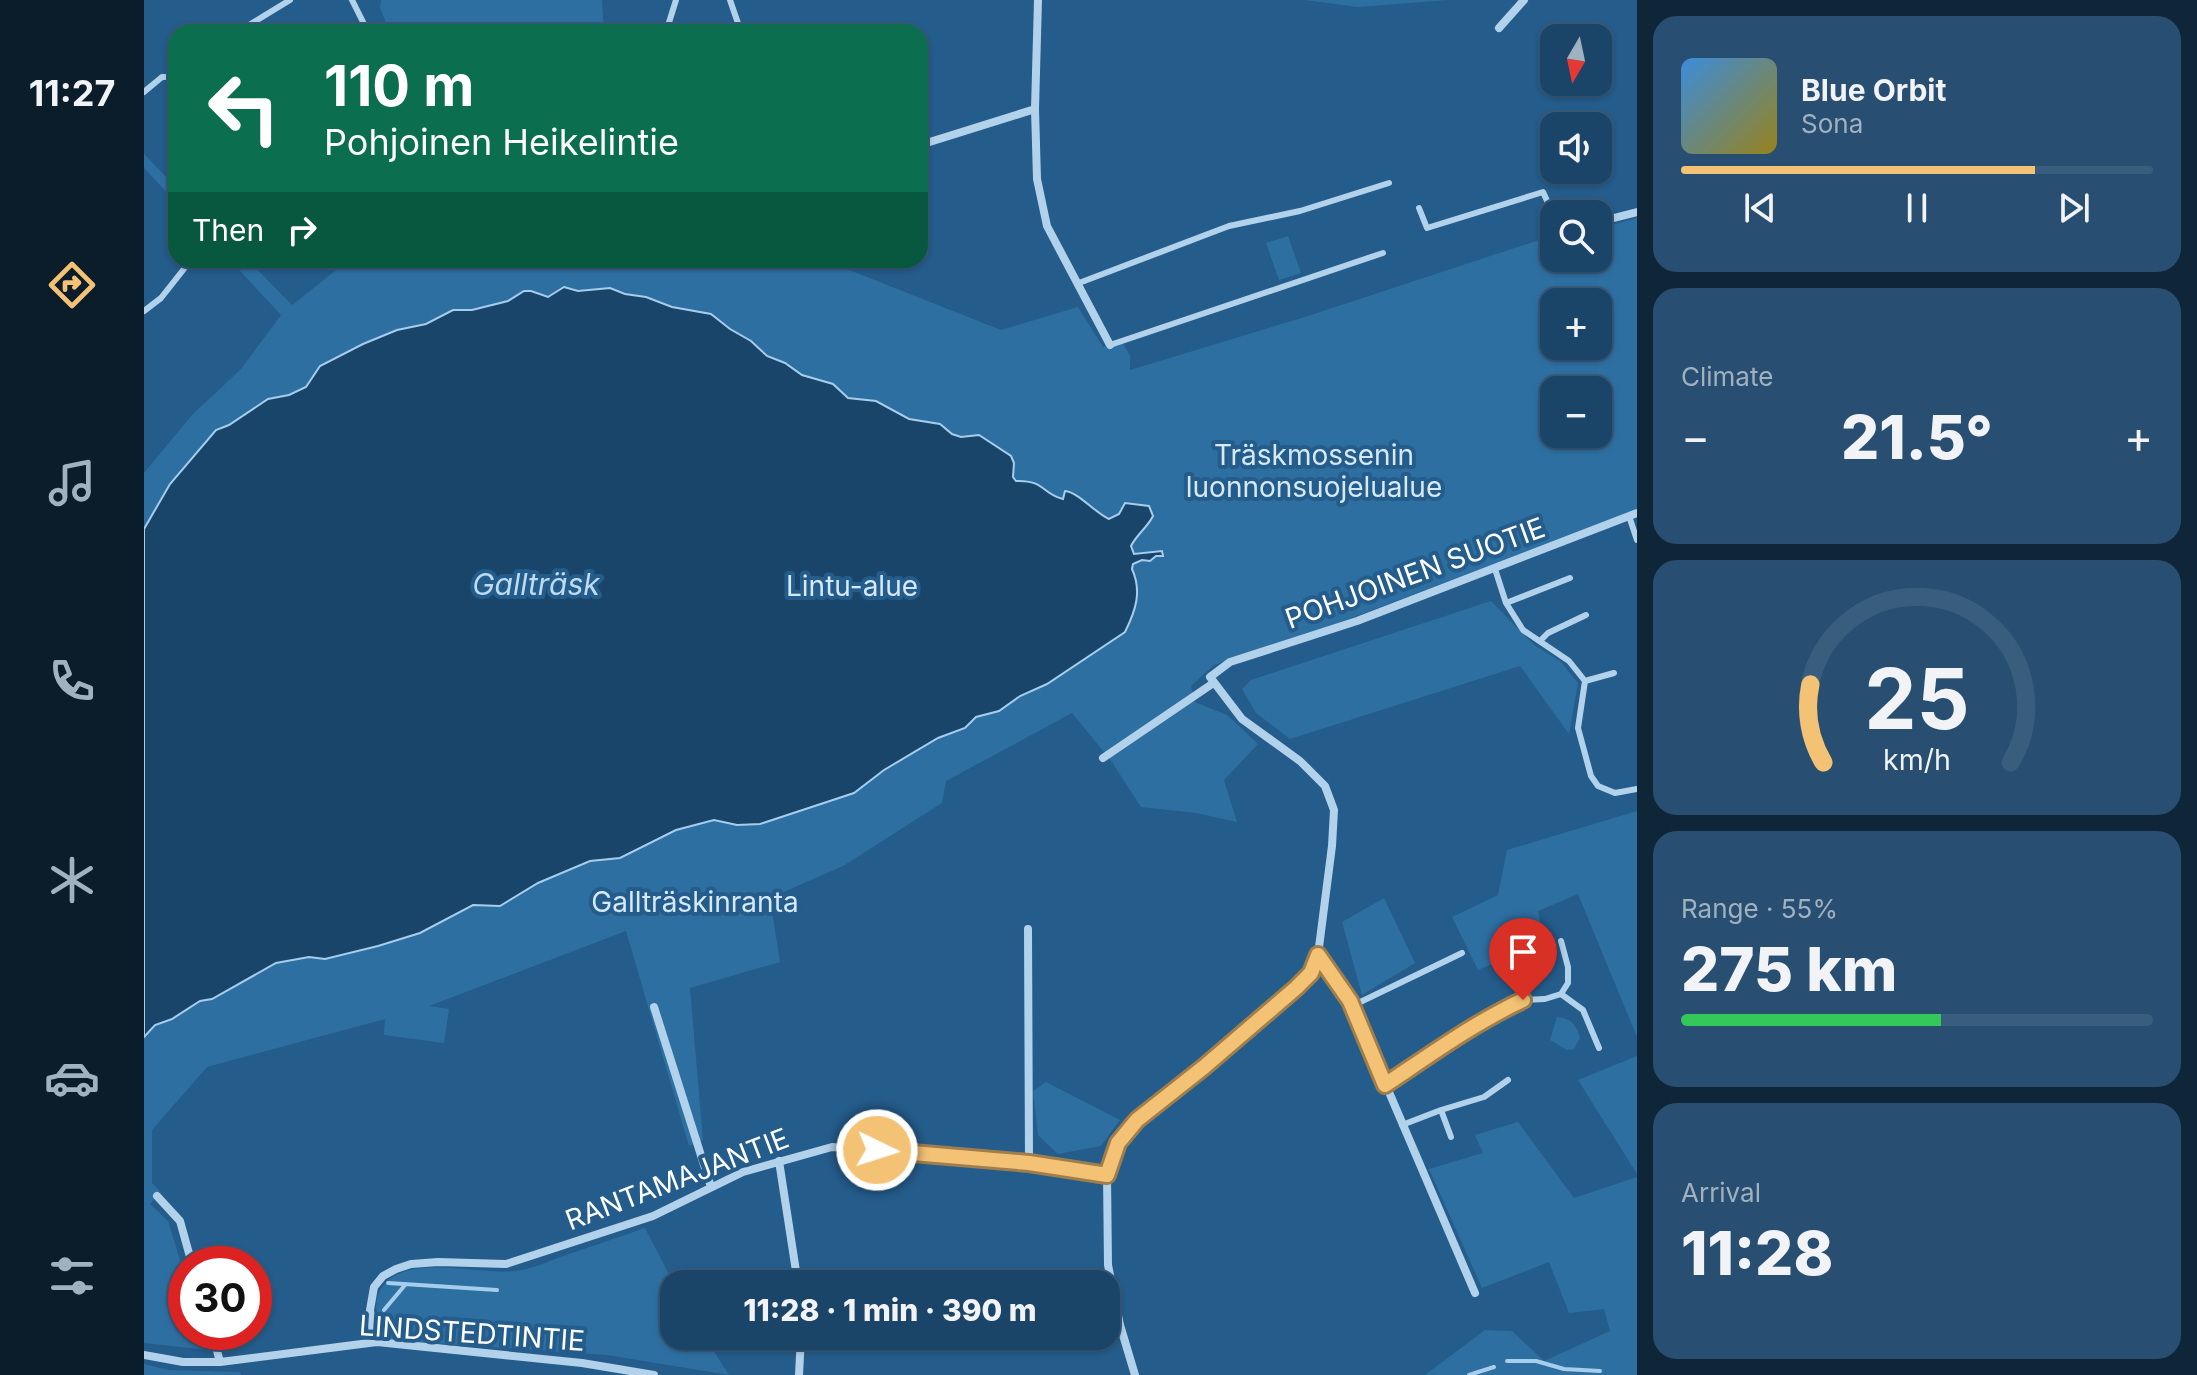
<!DOCTYPE html>
<html lang="en">
<head>
<meta charset="utf-8">
<style>
  body { margin:0; font-family:Inter,sans-serif; background:#284f71; color:#f1f3f6; height:100vh; display:flex; flex-direction:column; font-size:30px; white-space:nowrap }
  * { box-sizing:border-box; margin:0 }
  p { font-size:26px; color:#a0b1c0 }
  .icon { flex:none; width:44px; height:44px; fill:none; stroke:currentColor; stroke-width:2; stroke-linecap:round; stroke-linejoin:round }
  .map { position:relative; flex:1; overflow:hidden }
  .side { display:flex; flex-direction:column; gap:16px; padding:16px; background:#0f2639; width:560px }
  .side>* { flex:none }
  .hud { position:absolute; left:24px; top:24px; width:760px; height:244px; border-radius:24px; box-shadow:0 2px 6px #0004,0 0 0 2px #395d7c; background:#0b6e4f; color:#fff; overflow:hidden }
  .needle { width:52px; rotate:189deg }
  .buttons { position:absolute; left:1396px; top:24px; display:grid; gap:16px }
  .buttons a { display:grid; place-items:center; width:72px; height:72px; border-radius:16px; background:#1b4568; box-shadow:0 2px 6px #0004,0 0 0 2px #395d7c; font-size:40px }
  .speed { position:absolute; left:24px; top:1246px; display:flex; gap:16px; font-size:40px; font-weight:700; text-align:center }
  .speed>* { display:grid; place-content:center; width:104px; height:104px; border-radius:50%; background:#1b4568; box-shadow:0 2px 6px #0004,0 0 0 2px #395d7c; line-height:1 }
  .speed .limit { border:12px solid #d22; background:#fff; color:#111 }
  .pin { position:absolute; display:grid; place-items:center; width:68px; height:68px; color:#fff; margin:-82px -34px; border-radius:50% 50% 50% 0; rotate:-45deg; box-shadow:0 0 8px #0007 }
  .pin .icon { rotate:45deg }
  .me { position:absolute; width:88px; margin:-44px; rotate:94deg; stroke-linejoin:round; filter:drop-shadow(0 0 6px #0008) }
  .turn { display:flex; align-items:center; gap:28px; height:168px; padding:0 24px; font-size:36px }
  .turn .icon { width:104px; height:104px; stroke-width:2.5 }
  .turn b { display:block; font-size:56px; line-height:68px }
  .then { display:flex; align-items:center; height:76px; padding:0 24px; background:#0003; gap:16px; font-size:30px }
  .big { font-size:60px; font-weight:800; line-height:1.1 }
  .side .widget { flex:1; display:flex; flex-direction:column; justify-content:center; gap:12px; min-width:0; padding:0 28px; border-radius:24px; background:#284f71 }
  .side .dial { align-items:center; gap:0 }
  .dial svg { height:208px; overflow:visible; fill:none; stroke:#395d7c; stroke-width:7; stroke-linecap:round; text-anchor:middle }
  .dial text { fill:#f1f3f6; stroke:none }
  .song { display:flex; align-items:center; gap:24px }
  .cover { width:96px; height:96px; border-radius:12px; background:linear-gradient(135deg,hsl(210 70% 55%),hsl(50 70% 35%)) }
  .played { height:8px; border-radius:4px; background:linear-gradient(90deg,#f4c275 75%,#395d7c 75%) }
  .keys { display:flex; justify-content:space-around; direction:ltr }
  .heat { display:flex; justify-content:space-between; align-items:center; font-size:44px; direction:ltr }
  .charge { height:12px; border-radius:6px; background:linear-gradient(90deg,#34c759 55%,#395d7c 0) }
  .trip { position:absolute; left:516px; top:1270px; width:460px; height:80px; border-radius:24px; background:#1b4568; box-shadow:0 2px 6px #0004,0 0 0 2px #395d7c; font-weight:800; line-height:80px; text-align:center }
  main { display:flex; flex:1; min-height:0 }
  .menu { display:flex; flex-direction:column; width:144px; justify-content:space-around; align-items:center; background:#0b1c2a; color:#a0b1c0 }
  .menu .icon { width:56px; height:56px }
  .menu .current { color:#f4c275 }
  .menu b { font-size:36px; color:#f1f3f6 }
  .map>svg:first-child { display:block }
  .green { fill:#2e6fa2; fill-rule:evenodd }
  .water { fill:#19456b; stroke:#a6cdeb; stroke-width:2 }
  .lines { fill:none; stroke-linecap:round; stroke-linejoin:round }
  .stream { stroke:#a6cdeb; stroke-width:4 }
  .lane { stroke:#b2d1ea; stroke-width:6 }
  .street { stroke:#b2d1ea; stroke-width:8 }
  .route-casing { stroke:#9f7e4c; stroke-width:20 }
  .route { stroke:#f4c275; stroke-width:14 }
  .labels { text-anchor:middle; dominant-baseline:central; stroke-width:8; stroke-linejoin:round; paint-order:stroke }
  .park-label { font-size:28px; fill:#d6e9f8; stroke:#245c8b }
  .street-label { font-size:28px; fill:#fff; stroke:#245c8b }
  .water-label { font-size:30px; font-style:italic; fill:#bedbf1; stroke:#245c8b }
</style>
</head>
<body>
<main>
<nav class="menu">
<b>11:27</b>
<svg class="icon current" aria-label="directions" viewBox="0 0 24 24"><path d="M12 3l9 9-9 9-9-9zM9 14v-3h6M13 9l2 2-2 2"/></svg>
<svg class="icon" aria-label="music" viewBox="0 0 24 24"><path d="M9 18V5l10-2v13"/><circle cx="6" cy="18" r="3"/><circle cx="16" cy="16" r="3"/></svg>
<svg class="icon" aria-label="phone" viewBox="0 0 24 24"><path d="M5 4h4l2 5-3 2q2 4 5 5l2-3 5 2v4C11 20 4 13 5 4z"/></svg>
<svg class="icon" aria-label="climate" viewBox="0 0 24 24"><path d="M12 3v18M4 7l16 10M4 17L20 7"/></svg>
<svg class="icon" aria-label="car" viewBox="0 0 24 24"><path d="M5 17H2v-5l4-1 3-4h7l3 4 3 1v5h-3M9 17h6M6 11h13"/><circle cx="7" cy="17" r="2"/><circle cx="17" cy="17" r="2"/></svg>
<svg class="icon" aria-label="filters" viewBox="0 0 24 24"><path d="M4 7h16M4 17h16"/><circle cx="9" cy="7" r="2"/><circle cx="15" cy="17" r="2"/></svg>
</nav>
<div class="map">
<svg width="1493" height="1375" viewBox="0 0 1493 1375">
  <rect width="100%" height="100%" fill="#245c8b"/>
  <!-- green -->
  <path class="green" d="M237,0H458L460,32H246L236,8Z
    M1161,0H1304L1214,7Z
    M0,154L32,187V202L0,168Z
    M1493,218V510L1170,632L1070,665L1047,686L1051,702L1083,715L1114,744L1080,780L1093,822L1052,813L997,807L968,762L928,713L802,781L798,803L699,866L626,898L636,962L546,988L559,1140L545,1146L482,931L285,1006L305,1009L300,1043L240,1035L241,1019L63,1067L8,1130V1183L17,1192L6,1204L24,1221L42,1279V1332H59L65,1350L0,1343V1037L11,1025L28,1019L56,1001L68,999L132,963L165,957L181,959L234,946L276,933L329,905L356,906L394,883L446,861L476,858L532,830L570,820L593,825L556,311L528,307L502,297L481,294L466,288L434,291L420,287L404,297L387,291H380L364,301L328,310H309L282,324L253,330L219,344L176,366L162,387L145,395L123,399L85,425L72,430L26,484L0,529V473L48,415L97,369L137,315L86,260H104L148,305L205,260H680L857,330L934,307L959,347L978,341L986,356V370L1164,316L1407,236H1410V258H1454V229ZM1410,302H1454V346H1410ZM1410,390H1454V434H1410Z
    M1144,236L1157,273L1135,280L1122,243Z
    M1347,601L1390,645L1416,661L1434,683L1425,734L1376,666L1146,739L1112,713L1098,689L1107,680Z
    M1493,811V1037L1434,894L1394,911L1400,942L1334,970L1308,917L1354,895L1363,850Z
    M1240,898L1271,963L1218,995L1198,922Z
    M1413,1017C1428,1019 1432,1024 1436,1038L1430,1049L1423,1050L1406,1040Z
    M1493,1056V1174L1434,1080Z
    M902,1082L976,1120L957,1146L914,1154L894,1135L889,1091Z
    M1374,1122L1430,1198L1493,1177V1375H1281L1341,1330L1368,1331L1400,1361L1466,1331L1460,1309L1425,1313L1405,1262L1338,1288L1285,1169L1339,1153L1331,1135Z
    M501,1228L530,1284V1336H560L585,1375L463,1355L246,1340C236,1324 226,1307 237,1289C260,1251 337,1276 372,1271C388,1269 405,1261 419,1256C447,1247 474,1237 501,1228Z
    M0,1364L24,1370L96,1372L97,1375H0Z"/>
  <!-- water -->
  <path class="water" d="M420,287L434,291L466,288L481,294L502,297L528,307L567,314L586,329L607,341L623,356L641,363L658,375L689,384L704,398L732,401L765,419L796,424L808,434L817,437L835,435L867,456L870,463L869,477L872,481C901,480 898,494 919,499L921,491C934,492 950,512 965,519L975,514L981,503L1005,506L1009,516C1003,528 993,534 987,546L990,554L1018,551L1019,556H1012L1006,561L998,560L989,564L988,569C998,591 992,610 981,632L903,684L876,696L855,711L832,717L821,728L794,738L740,770L710,793L616,824L593,825L570,820L532,830L476,858L446,861L394,883L356,906L329,905L276,933L234,946L181,959L165,957L132,963L68,999L56,1001L28,1019L11,1025L0,1037V529L26,484L72,430L85,425L124,399L145,395L162,387L176,366L219,344L253,330L282,324L309,310H328L364,301L380,291H387L404,297Z"/>
  <g class="lines">
    <!-- stream -->
    <path class="stream" d="M244,1283L353,1290
      M240,1310L261,1285
      M1363,1361H1392L1420,1369L1456,1371
      M1325,1375L1350,1367"/>
    <!-- lane -->
    <path class="lane" d="M208,0L224,32
      M586,0L597,32
      M110,32L105,25L146,0
      M522,32L532,0
      M0,92L18,77H32
      M1275,208L1283,228L1399,192L1410,216
      M935,283L1085,226L1156,211L1245,183
      M0,311L17,298L47,260
      M966,345L1239,253
      M1485,516L1493,540
      M1351,569L1362,603L1379,630L1425,661L1441,681L1434,728L1447,776L1454,786L1471,793L1493,789
      M1362,603L1426,578
      M1396,641L1404,633L1442,615
      M1441,681L1470,673
      M1417,994L1439,1010L1455,1048
      M1208,1006L1318,953
      M1241,1085L1357,1011L1379,1000L1401,999L1417,994L1424,983V967L1417,941
      M1297,1110L1340,1097L1364,1080
      M1258,1125L1297,1110L1307,1137"/>
    <!-- street -->
    <path class="street" d="M894,0L891,109L893,179L903,226L966,345
      M1355,28L1380,0
      M776,145L891,109
      M1454,222L1493,212
      M959,758L1068,684
      M884,929L885,1163
      M1174,955L1206,1001L1331,1293
      M510,1007L567,1187
      M635,1161L654,1284
      M13,1196L36,1221L48,1264
      M68,1332L76,1362
      M230,1342L226,1310L230,1287L239,1276L252,1269L267,1264L294,1262L362,1264L509,1216L599,1172L688,1147L885,1163L963,1175
      M0,1355L39,1362H76L233,1342L438,1363L510,1375
      M655,1375L657,1336
      M991,1375L976,1325L964,1265L963,1175L973,1145L993,1120L1060,1067L1167,973L1174,955L1188,846L1190,810L1181,786L1156,761L1098,719L1066,677L1086,662L1213,621L1493,513"/>
  </g>
  <g class="lines">
    <!-- route casing -->
    <g class="route-casing">
      <path id="route" d="M733,1150L885,1163L963,1175L974,1143L993,1120L1060,1067L1152,988L1167,973L1174,955L1206,1001L1241,1085C1286,1055 1330,1023 1379,1000"/>
    </g>
    <!-- route -->
    <use href="#route" class="route"/>
  </g>
  <g class="labels">
    <!-- park labels -->
    <g class="park-label">
      <text x="1170" y="455">Träskmossenin<tspan x="1170" dy="32">luonnonsuojelualue</tspan></text>
      <text x="708" y="586">Lintu-alue</text>
      <text x="551" y="902">Gallträskinranta</text>
    </g>
    <!-- street labels -->
    <g class="street-label">
      <text transform="translate(1271 573) rotate(-20)">POHJOINEN SUOTIE</text>
      <text transform="translate(533 1179) rotate(-21)">RANTAMAJANTIE</text>
      <text transform="translate(328 1333) rotate(4)">LINDSTEDTINTIE</text>
    </g>
    <!-- water labels -->
    <g class="water-label">
      <text x="392" y="584">Gallträsk</text>
    </g>
  </g>
</svg>
<div class="buttons">
<a><svg class="needle" viewBox="-14 -14 28 28"><path d="M0-13l5 13h-10z" fill="#e53935"/><path d="M0 13l5-13h-10z" fill="#a0b1c0"/></svg></a>
<a><svg class="icon" aria-label="sound" viewBox="0 0 24 24"><path d="M4 9h4l5-4v14l-5-4H4zM17 9q2 3 0 6"/></svg></a>
<a><svg class="icon" aria-label="search" viewBox="0 0 24 24"><circle cx="10" cy="10" r="6"/><path d="M15 15l6 6"/></svg></a>
<a>+</a>
<a>−</a>
</div>
<div class="speed"><div class="limit">30</div></div>
<div class="pin" style="left:1379px;top:1000px;background:#d93025"><svg class="icon" aria-label="arrive" viewBox="0 0 24 24"><path d="M6 21V4h12l-3 4 3 4H6"/></svg></div>
<svg class="me" style="left:733px;top:1150px" viewBox="-20 -20 40 40"><circle r="17" fill="#f4c275" stroke="#fff" stroke-width="3"/><path d="M0-11L8 9 0 5-8 9z" fill="#fff"/></svg>
<div class="trip">11:28 · 1 min · 390 m</div>
<div class="hud">
<div class="turn"><svg class="icon" aria-label="left" viewBox="0 0 24 24"><path d="M17 20v-9H6M10 6l-5 5 5 5"/></svg><div><b>110 m</b>Pohjoinen Heikelintie</div></div>
<div class="then">Then<svg class="icon" aria-label="right" viewBox="0 0 24 24"><path d="M7 20v-9h11M14 6l5 5-5 5"/></svg></div>
</div>
</div>
<section class="side">
<div class="widget">
<div class="song"><i class="cover"></i><div><b>Blue Orbit</b><p>Sona</p></div></div>
<div class="played"></div>
<div class="keys"><svg class="icon" aria-label="previous" viewBox="0 0 24 24"><path d="M18 5L8 12l10 7zM5 5v14"/></svg><svg class="icon" aria-label="pause" viewBox="0 0 24 24"><path d="M8 5v14M16 5v14"/></svg><svg class="icon" aria-label="next" viewBox="0 0 24 24"><path d="M6 5l10 7-10 7zM19 5v14"/></svg></div>
</div>
<div class="widget"><p>Climate</p>
<div class="heat"><a>−</a><b class="big">21.5°</b><a>+</a></div>
</div>
<div class="widget dial"><svg viewBox="0 0 100 80">
<path d="M14 69A42 42 0 1 1 86 69"/>
<path d="M14 69A42 42 0 0 1 9 39" stroke="#f4c275"/>
<text x="50" y="56" font-size="32" font-weight="700">25</text>
<text x="50" y="72" font-size="11">km/h</text>
</svg></div>
<div class="widget"><p>Range · 55%</p><b class="big">275 km</b><div class="charge"></div></div>
<div class="widget"><p>Arrival</p><b class="big">11:28</b></div>
</section>
</main>
</body>
</html>
